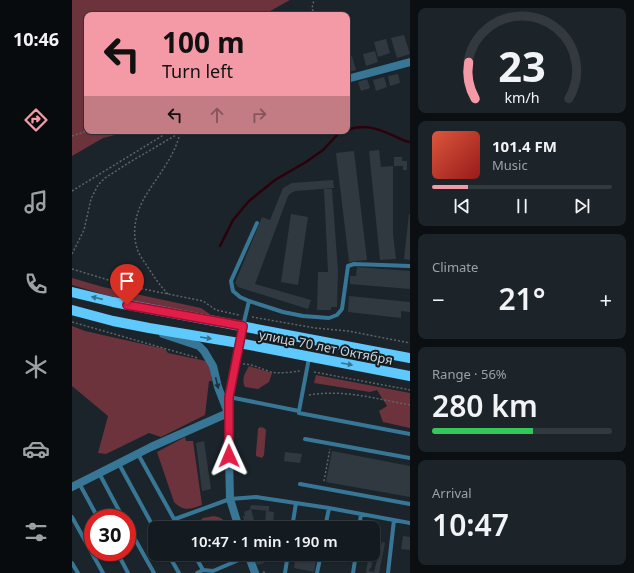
<!DOCTYPE html>
<html lang="en">
<head>
<meta charset="utf-8">
<style>
  body { margin:0; font-family:"Noto Sans",sans-serif; background:#1d2429; color:#f1f3f6; height:100vh; display:flex; flex-direction:column; font-size:15px; white-space:nowrap }
  * { box-sizing:border-box; margin:0 }
  p { font-size:13px; color:#9da1a5 }
  .icon { flex:none; width:22px; height:22px; fill:none; stroke:currentColor; stroke-width:2; stroke-linecap:round; stroke-linejoin:round }
  .map { position:relative; flex:1; overflow:hidden }
  .drawer { display:flex; flex-direction:column; gap:8px; padding:8px; background:#0b0f12; width:224px }
  .drawer>* { flex:none }
  .banner { position:absolute; left:12px; top:12px; width:266px; height:122px; border-radius:8px; box-shadow:0 1px 3px #0004,0 0 0 1px #33393e; background:#f49aa6; color:#111; overflow:hidden }
  .speed { position:absolute; left:12px; top:509px; display:flex; gap:8px; font-size:20px; font-weight:700; text-align:center }
  .speed>* { display:grid; place-content:center; width:52px; height:52px; border-radius:50%; background:#141b20; box-shadow:0 1px 3px #0004,0 0 0 1px #33393e; line-height:1 }
  .speed .limit { border:6px solid #d22; background:#fff; color:#111 }
  .pin { position:absolute; display:grid; place-items:center; width:34px; height:34px; color:#fff; margin:-41px -17px; border-radius:50% 50% 50% 0; rotate:-45deg; box-shadow:0 0 4px #0007 }
  .pin .icon { rotate:45deg }
  .me { position:absolute; width:44px; margin:-22px; rotate:359deg; stroke-linejoin:round; filter:drop-shadow(0 0 3px #0008) }
  .turn { display:flex; align-items:center; gap:14px; height:84px; padding:0 12px; font-size:18px }
  .turn .icon { width:52px; height:52px; stroke-width:2.5 }
  .turn b { display:block; font-size:28px; line-height:34px }
  .lanes { display:flex; align-items:center; height:38px; padding:0 12px; background:#0003; justify-content:center; gap:20px; direction:ltr }
  .lanes .off { opacity:.35 }
  .big { font-size:30px; font-weight:600; line-height:1.1 }
  .drawer .widget { flex:1; display:flex; flex-direction:column; justify-content:center; gap:6px; min-width:0; padding:0 14px; border-radius:8px; background:#1d2429 }
  .drawer .dial { align-items:center; gap:0 }
  .dial svg { height:104px; overflow:visible; fill:none; stroke:#33393e; stroke-width:7; stroke-linecap:round; text-anchor:middle }
  .dial text { fill:#f1f3f6; stroke:none }
  .song { display:flex; align-items:center; gap:12px }
  .cover { width:48px; height:48px; border-radius:6px; background:linear-gradient(135deg,hsl(10 70% 55%),hsl(0 70% 35%)) }
  .played { height:4px; border-radius:2px; background:linear-gradient(90deg,#f49aa6 20%,#33393e 20%) }
  .keys { display:flex; justify-content:space-around; direction:ltr }
  .heat { display:flex; justify-content:space-between; align-items:center; font-size:22px; direction:ltr }
  .charge { height:6px; border-radius:3px; background:linear-gradient(90deg,#34c759 56%,#33393e 0) }
  .trip { position:absolute; left:76px; top:521px; width:232px; height:40px; border-radius:8px; background:#141b20; box-shadow:0 1px 3px #0004,0 0 0 1px #33393e; font-weight:600; line-height:40px; text-align:center }
  main { display:flex; flex:1; min-height:0 }
  .dock { display:flex; flex-direction:column; width:72px; justify-content:space-around; align-items:center; background:#080b0d; color:#9da1a5 }
  .dock .icon { width:28px; height:28px }
  .dock .active { color:#f49aa6 }
  .dock b { font-size:18px; color:#f1f3f6 }
  .map>svg:first-child { display:block }
  .green { fill:#6d333d }
  .lines { fill:none; stroke-linecap:round; stroke-linejoin:round }
  .stream { stroke:#2c010c; stroke-width:2.5 }
  .building { fill:#30393f }
  .path { stroke:#5d656a; stroke-width:1.5; stroke-dasharray:2 2; stroke-linecap:butt }
  .lane { stroke:#387696; stroke-width:4 }
  .street { stroke:#387696; stroke-width:8 }
  .primary { stroke:#5fc8fc; stroke-width:10 }
  .oneway { fill:#38728e }
  .oneway2 { fill:#1c323e }
  .route-casing { stroke:#92132f; stroke-width:10 }
  .route { stroke:#e11d48; stroke-width:7 }
  .labels { text-anchor:middle; dominant-baseline:central; stroke-width:4; stroke-linejoin:round; paint-order:stroke }
  .street-label { font-size:13px; fill:#cdd3d7; stroke:#121b20 }
</style>
</head>
<body>
<main>
<nav class="dock">
<b>10:46</b>
<svg class="icon active" aria-label="directions" viewBox="0 0 24 24"><path d="M12 3l9 9-9 9-9-9zM9 14v-3h6M13 9l2 2-2 2"/></svg>
<svg class="icon" aria-label="music" viewBox="0 0 24 24"><path d="M9 18V5l10-2v13"/><circle cx="6" cy="18" r="3"/><circle cx="16" cy="16" r="3"/></svg>
<svg class="icon" aria-label="phone" viewBox="0 0 24 24"><path d="M5 4h4l2 5-3 2q2 4 5 5l2-3 5 2v4C11 20 4 13 5 4z"/></svg>
<svg class="icon" aria-label="climate" viewBox="0 0 24 24"><path d="M12 3v18M4 7l16 10M4 17L20 7"/></svg>
<svg class="icon" aria-label="car" viewBox="0 0 24 24"><path d="M5 17H2v-5l4-1 3-4h7l3 4 3 1v5h-3M9 17h6M6 11h13"/><circle cx="7" cy="17" r="2"/><circle cx="17" cy="17" r="2"/></svg>
<svg class="icon" aria-label="filters" viewBox="0 0 24 24"><path d="M4 7h16M4 17h16"/><circle cx="9" cy="7" r="2"/><circle cx="15" cy="17" r="2"/></svg>
</nav>
<div class="map">
<svg width="338" height="573" viewBox="0 0 338 573">
  <rect width="100%" height="100%" fill="#1b242a"/>
  <!-- green -->
  <path class="green" d="M0,0H218L191,15H15V131H59L31,138L0,156Z
    M0,278L31,287L129,308L139,315L167,320L166,322L33,295L0,285Z
    M0,326L13,331L93,349L96,353L134,361L138,365L140,381H137L133,415L89,437L77,433L34,454L26,453L36,416L0,386Z
    M177,366L200,373L197,382L186,389L173,387C169,379 173,373 177,366Z
    M244,375L338,393V428L311,422L307,411L315,406L305,390L298,392L242,383Z
    M188,427L192,428L194,430L192,455L190,458L184,456V453L186,429Z
    M113,437L114,441H121L130,505C118,509 112,512 102,502L85,452Z
    M142,516C150,518 153,520 157,528H153L151,524L143,528H120L131,518Z"/>
  <g class="lines">
    <!-- stream -->
    <path class="stream" d="M275,130C296,122 314,132 333,141L338,142
      M148,246L161,220L177,201L203,180L234,162L251,150L267,133L272,131"/>
  </g>
  <!-- building -->
  <path class="building" d="M332,35L338,54L325,58L319,38Z
    M314,39L318,53L306,57L302,42Z
    M303,51L306,62L294,66L291,54Z
    M280,56L284,70L276,72L275,58Z
    M326,74L328,83L318,86L316,76Z
    M312,77L315,87L304,91L301,80Z
    M295,79L298,88L289,91L286,82Z
    M307,150L309,167L321,166V234L324,259L308,260L297,151Z
    M282,151L295,260L277,262L264,153Z
    M322,157H330V161H335V170H331V166H322Z
    M261,180L262,188L223,191L219,193L216,196L183,284L239,300L236,309L166,287L163,283L190,217L198,220L211,188L220,183Z
    M252,189H260L266,271L265,307H259V310H245L246,272H256Z
    M219,214L236,217L226,285L209,282Z
    M337,214H338V260L332,259Z
    M285,267L338,271V289L278,284V276H284Z
    M277,296L338,302V312L329,311V318L276,312Z
    M132,441L139,489L130,491L124,443Z
    M260,451L338,466V497L254,482Z
    M213,452L230,454L228,463L212,461Z
    M179,505L197,506V511L178,509Z
    M179,509L184,528H174L171,516H173L172,512Z
    M194,511L202,512L201,523H193Z
    M229,521L249,524V528H228Z
    M198,524L212,526L211,528H197Z
    M301,528H306L304,539L308,540L307,545L301,544Z
    M331,536L338,537V550L329,549Z
    M310,542L313,543L307,573H294L296,559H301L299,568H298L297,571L302,572L306,556L301,555V552L307,553Z
    M189,554L192,563L185,565L182,555Z
    M224,554H245L242,572L222,568Z"/>
  <g class="lines">
    <!-- path -->
    <path class="path" d="M242,15L240,8L242,0
      M0,136L15,131
      M0,191L98,131
      M0,254L12,230L19,199L26,185L33,178L58,162L111,131
      M0,269L56,286L131,301L144,310L167,315
      M96,294C88,286 83,278 77,269C73,262 67,256 65,248C59,229 65,208 76,192C88,173 103,155 108,133
      M180,317L243,328L276,331L338,343
      M0,322L126,358
      M171,364C181,364 189,369 199,372C208,374 219,372 228,371
      M242,372L338,390
      M237,395C271,389 305,399 338,405
      M252,481L258,449
      M191,572L195,573"/>
    <!-- lane -->
    <path class="lane" d="M185,223L159,281L161,291L168,297L177,301L211,312L231,316L257,318L265,315L270,309L276,266L282,264L338,266
      M171,326L177,301
      M157,397L227,411L237,358
      M227,413L338,434
      M233,439L338,458
      M66,454L107,528
      M47,464L83,530
      M27,473L51,518
      M7,483L26,518
      M228,484L338,504
      M0,517L31,573
      M103,519L158,499L184,497L257,508L338,523
      M55,525L82,573
      M220,528L224,503
      M253,528L257,508
      M287,528L289,514
      M45,552L56,573
      M96,554L107,573
      M122,554L131,570
      M0,563L6,573
      M125,573L131,570L141,571L176,556
      M213,573L216,554
      M245,573L249,554
      M281,573L284,554
      M316,573L322,520"/>
    <!-- street -->
    <path class="street" d="M275,79L338,62
      M0,487L79,447L156,413L146,387L141,366L132,351L127,346L91,334
      M167,528L158,499L156,413L157,397L171,326
      M176,554L183,573"/>
    <!-- primary -->
    <path class="primary" d="M0,292L41,302L338,358
      M0,310L41,321L77,328L167,343L338,376"/>
  </g>
  <!-- one-way arrows -->
  <defs><path id="oneway-solid" d="M-6-.8H1V-3.2L6.5 0L1 3.2V.8H-6Z"/></defs>
  <g class="oneway">
    <use href="#oneway-solid" transform="translate(25 298) rotate(-167)"/>
    <use href="#oneway-solid" transform="translate(134 338) rotate(9)"/>
    <use href="#oneway-solid" transform="translate(275 364) rotate(10)"/>
  </g>
  <use class="oneway2" href="#oneway-solid" transform="translate(145 383) rotate(76)"/>
  <g class="lines">
    <!-- route casing -->
    <g class="route-casing">
      <path id="route" d="M55,305L171,326L157,397V456"/>
    </g>
    <!-- route -->
    <use href="#route" class="route"/>
  </g>
  <g class="labels">
    <!-- street labels -->
    <g class="street-label">
      <text transform="translate(254 347) rotate(11)">улица 70 лет Октября</text>
    </g>
  </g>
</svg>
<div class="speed"><div class="limit">30</div></div>
<div class="pin" style="left:55px;top:305px;background:#d93025"><svg class="icon" aria-label="arrive" viewBox="0 0 24 24"><path d="M6 21V4h12l-3 4 3 4H6"/></svg></div>
<svg class="me" style="left:157px;top:456px" viewBox="-20 -20 40 40"><path d="M0-17L14 15 0 8-14 15z" fill="#e11d48" stroke="#fff" stroke-width="4"/></svg>
<div class="trip">10:47 · 1 min · 190 m</div>
<div class="banner">
<div class="turn"><svg class="icon" aria-label="left" viewBox="0 0 24 24"><path d="M17 20v-9H6M10 6l-5 5 5 5"/></svg><div><b>100 m</b>Turn left</div></div>
<div class="lanes"><svg class="icon" aria-label="left" viewBox="0 0 24 24"><path d="M17 20v-9H6M10 6l-5 5 5 5"/></svg><svg class="icon off" aria-label="ahead" viewBox="0 0 24 24"><path d="M12 20V5M6 11l6-6 6 6"/></svg><svg class="icon off" aria-label="right" viewBox="0 0 24 24"><path d="M7 20v-9h11M14 6l5 5-5 5"/></svg></div>
</div>
</div>
<section class="drawer">
<div class="widget dial"><svg viewBox="0 0 100 80">
<path d="M14 69A42 42 0 1 1 86 69"/>
<path d="M14 69A42 42 0 0 1 9 41" stroke="#f49aa6"/>
<text x="50" y="56" font-size="32" font-weight="700">23</text>
<text x="50" y="72" font-size="11">km/h</text>
</svg></div>
<div class="widget">
<div class="song"><i class="cover"></i><div><b>101.4 FM</b><p>Music</p></div></div>
<div class="played"></div>
<div class="keys"><svg class="icon" aria-label="previous" viewBox="0 0 24 24"><path d="M18 5L8 12l10 7zM5 5v14"/></svg><svg class="icon" aria-label="pause" viewBox="0 0 24 24"><path d="M8 5v14M16 5v14"/></svg><svg class="icon" aria-label="next" viewBox="0 0 24 24"><path d="M6 5l10 7-10 7zM19 5v14"/></svg></div>
</div>
<div class="widget"><p>Climate</p>
<div class="heat"><a>−</a><b class="big">21°</b><a>+</a></div>
</div>
<div class="widget"><p>Range · 56%</p><b class="big">280 km</b><div class="charge"></div></div>
<div class="widget"><p>Arrival</p><b class="big">10:47</b></div>
</section>
</main>
</body>
</html>
